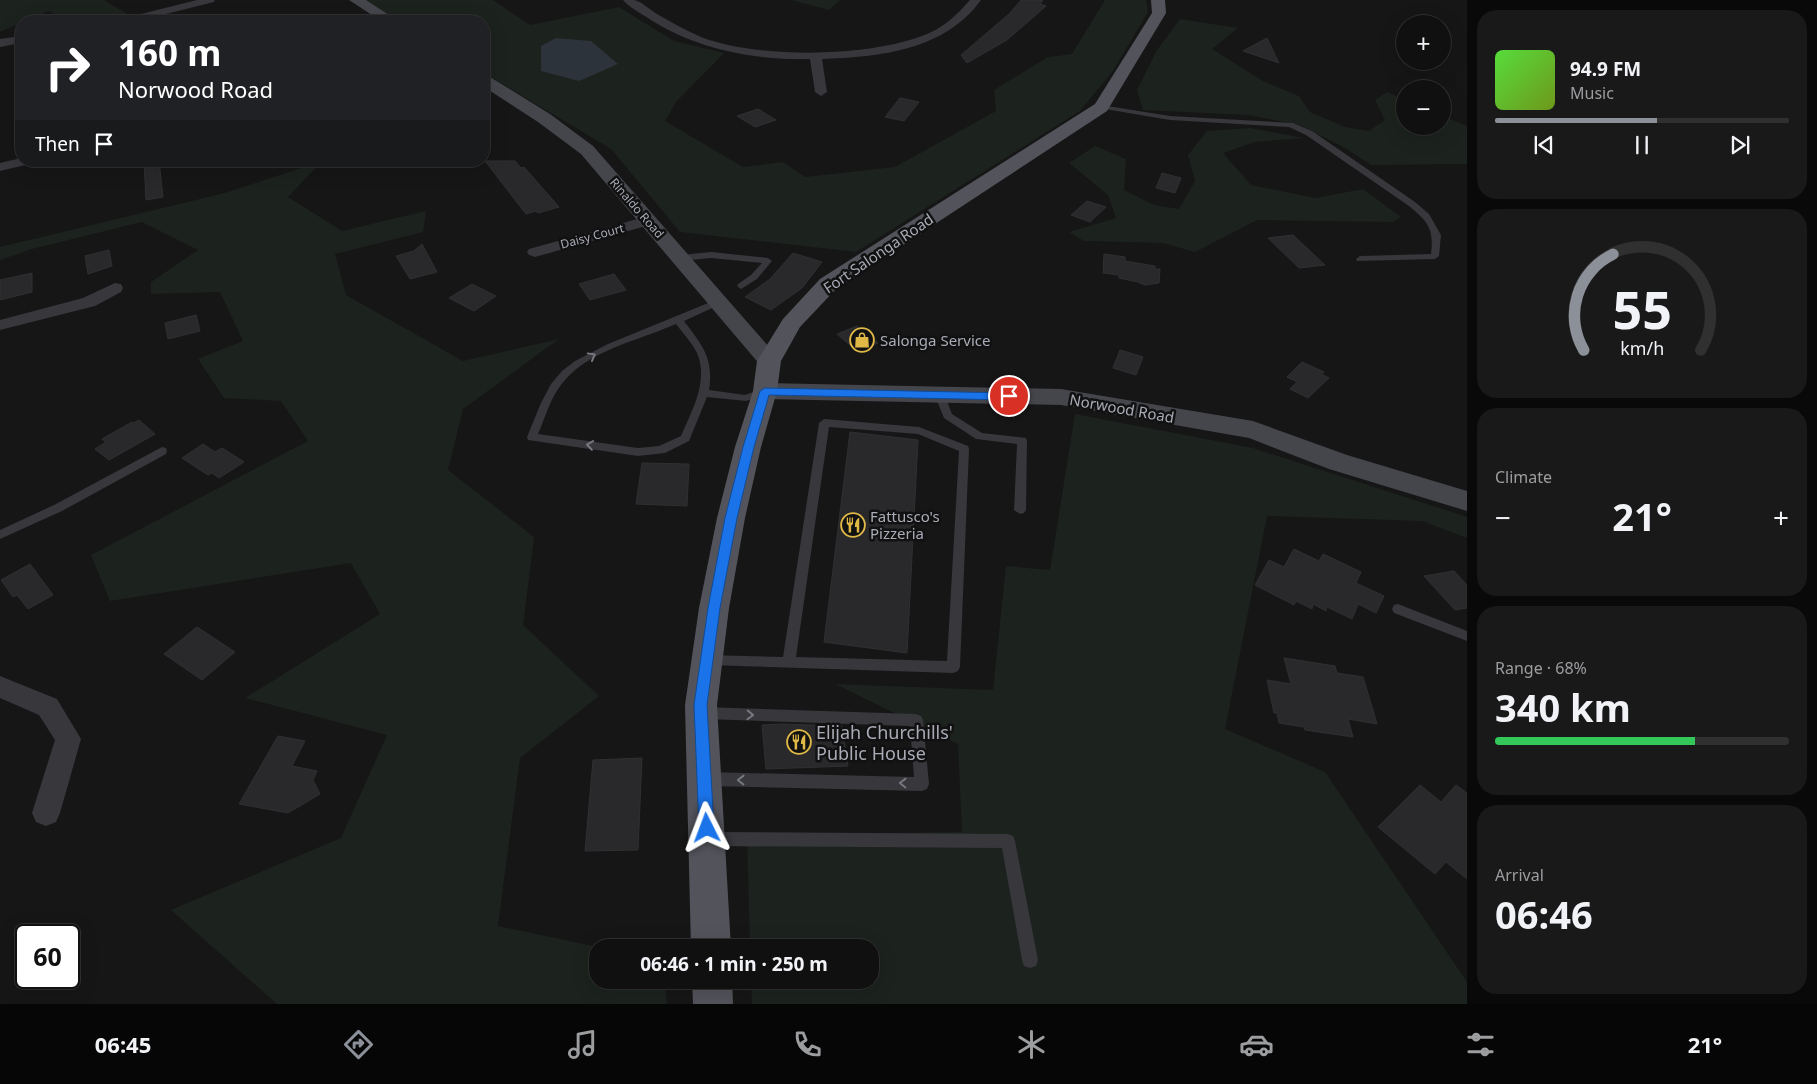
<!DOCTYPE html>
<html lang="en">
<head>
<meta charset="utf-8">
<style>
  body { margin:0; font-family:"Noto Sans",sans-serif; background:#19191a; color:#f1f3f6; height:100vh; display:flex; flex-direction:column; font-size:19px; white-space:nowrap }
  * { box-sizing:border-box; margin:0 }
  p { font-size:16px; color:#9c9d9f }
  .icon { flex:none; width:28px; height:28px; fill:none; stroke:currentColor; stroke-width:2; stroke-linecap:round; stroke-linejoin:round }
  .map { position:relative; flex:1; overflow:hidden }
  .sheet { display:flex; flex-direction:column; gap:10px; padding:10px; background:#090909; width:350px }
  .sheet>* { flex:none }
  .hud { position:absolute; left:15px; top:15px; width:475px; height:152px; border-radius:20px; box-shadow:0 5px 20px #0002,0 0 0 1px #303031; background:#202124; color:#fff; overflow:hidden }
  .buttons { position:absolute; left:1396px; top:15px; display:grid; gap:10px }
  .buttons a { display:grid; place-items:center; width:55px; height:55px; border-radius:50%; background:#101011; box-shadow:0 5px 20px #0002,0 0 0 1px #303031; font-size:25px }
  .speed { position:absolute; left:15px; top:924px; display:flex; gap:10px; font-size:25px; font-weight:700; text-align:center }
  .speed>* { display:grid; place-content:center; width:65px; height:65px; border-radius:50%; background:#101011; box-shadow:0 5px 20px #0002,0 0 0 1px #303031; line-height:1 }
  .speed .limit { border:2px solid #111; border-radius:8px; background:#fff; color:#111 }
  .pin { position:absolute; display:grid; place-items:center; width:42px; height:42px; color:#fff; margin:-21px; border:2px solid #fff; border-radius:50%; box-shadow:0 1px 5px #0007 }
  .me { position:absolute; width:55px; margin:-28px; rotate:357deg; stroke-linejoin:round; filter:drop-shadow(0 0 4px #0008) }
  .turn { display:flex; align-items:center; gap:18px; height:105px; padding:0 20px; font-size:22px }
  .turn .icon { width:65px; height:65px; stroke-width:2.5 }
  .turn b { display:block; font-size:35px; line-height:42px }
  .then { display:flex; align-items:center; height:48px; padding:0 20px; background:#0003; gap:10px; font-size:19px }
  .big { font-size:38px; font-weight:700; line-height:1.1 }
  .sheet .tile { flex:1; display:flex; flex-direction:column; justify-content:center; gap:8px; min-width:0; padding:0 18px; border-radius:20px; background:#19191a }
  .sheet .dial { align-items:center; gap:0 }
  .dial svg { height:130px; overflow:visible; fill:none; stroke:#303031; stroke-width:7; stroke-linecap:round; text-anchor:middle }
  .dial text { fill:#f1f3f6; stroke:none }
  .song { display:flex; align-items:center; gap:15px }
  .cover { width:60px; height:60px; border-radius:8px; background:linear-gradient(135deg,hsl(110 70% 55%),hsl(80 70% 35%)) }
  .played { height:5px; border-radius:2px; background:linear-gradient(90deg,#8c9099 55%,#303031 55%) }
  .keys { display:flex; justify-content:space-around; direction:ltr }
  .heat { display:flex; justify-content:space-between; align-items:center; font-size:28px; direction:ltr }
  .charge { height:8px; border-radius:4px; background:linear-gradient(90deg,#34c759 68%,#303031 0) }
  .trip { position:absolute; left:589px; top:939px; width:290px; height:50px; border-radius:20px; background:#101011; box-shadow:0 5px 20px #0002,0 0 0 1px #303031; font-weight:700; line-height:50px; text-align:center }
  .tabs { display:flex; height:80px; justify-content:space-around; align-items:center; background:#060607; color:#9c9d9f }
  .tabs .icon { width:35px; height:35px }
  .tabs .active { color:#8c9099 }
  .tabs b { font-size:22px; color:#f1f3f6 }
  main { display:flex; flex:1; min-height:0 }
  .map>svg:first-child { display:block }
  .green { fill:#1c221d }
  .water { fill:#2d333a }
  .building { fill:#29292b; stroke:#303033 }
  .lines { fill:none; stroke-linecap:round; stroke-linejoin:round }
  .lane { fill:#37373c; fill-rule:evenodd }
  .street { fill:#37373c; fill-rule:evenodd }
  .secondary { fill:#45464c; fill-rule:evenodd }
  .primary { fill:#53545b; fill-rule:evenodd }
  .oneway { stroke:#76777f }
  .route { fill:#1a73e8; stroke:#114b97 }
  .labels { text-anchor:middle; dominant-baseline:central; stroke-width:5; stroke-linejoin:round; paint-order:stroke }
  .far-street-label { font-size:12px; fill:#a9acb6; stroke:#111112 }
  .street-label { font-size:15px; fill:#a9acb6; stroke:#111112 }
  .poi-label { font-size:15px; fill:#a9acb6; stroke:#111112; text-anchor:start }
  .near-poi-label { font-size:18px; fill:#a9acb6; stroke:#111112; text-anchor:start }
</style>
</head>
<body>
<main>
<div class="map">
<svg width="1467" height="1004" viewBox="0 0 1467 1004">
  <rect width="100%" height="100%" fill="#161617"/>
  <!-- green -->
  <path class="green" d="M0,0H104L129,15L99,21H74L48,11L0,32Z
    M363,0H493L530,25L619,7L674,41L724,53L676,102L665,121L743,167L783,162L805,177L895,167L996,111L994,90L1048,57L1072,54L1105,0H1146L1148,12L1113,71L1080,111L856,252L680,232L611,149L484,73V21H398Z
    M791,0H840L829,10Z
    M1180,19L1238,28L1212,49L1263,81L1299,96L1310,112L1345,127L1369,131L1385,120L1375,100L1387,92L1405,100V126H1442L1443,116L1467,126V164L1371,165L1345,148L1300,125L1248,115L1143,110L1137,90L1157,50Z
    M1250,128L1304,138L1255,142L1223,153L1251,185L1315,198L1363,189L1401,217L1393,222L1257,220L1195,252L1163,243L1084,241L1069,232L1116,218L1108,195L1069,163L1095,146L1126,159L1124,190L1154,205L1179,209L1195,181L1188,155L1207,131Z
    M322,161L288,197L342,231L426,211L423,232L335,254L346,295L463,361L559,339L463,409L448,470L534,537L523,625L599,696L520,758L498,926L598,947V980H665L667,1004H277L171,910L341,838L387,735L245,698L380,614L351,563L110,601L91,555L308,441L281,401L224,398L198,359L243,341L220,292L151,294V282L198,250L142,222L32,249L0,260V247L225,193Z
    M1075,414L1253,448L1467,517V538L1422,521L1267,516L1225,729L1325,772L1467,982V1004H752L751,980H870V948L750,947L747,835L962,832L958,744L835,684L993,690L1006,566L1050,570Z"/>
  <!-- water -->
  <path class="water" d="M556,38L591,41L618,64L579,81L541,71V46Z"/>
  <!-- building -->
  <path class="building" d="M1021,0H1043L1040,4L1046,6L1007,40L967,63L961,55L1009,14Z
    M1267,38L1279,63L1243,51Z
    M900,98L919,102L904,121L885,117Z
    M758,109L776,120L755,127L737,116Z
    M144,161H159L163,197L146,200Z
    M485,161H515L521,168L524,167L559,207L538,213L536,211L526,214Z
    M1162,173L1181,178L1175,193L1156,188Z
    M1087,201L1106,207L1090,222L1071,215Z
    M1293,235L1325,265L1299,268L1268,238Z
    M422,244L437,272L410,279L396,256L414,251Z
    M109,250L112,266L88,274L85,256Z
    M793,253L822,262L802,288L771,310L745,297L770,279Z
    M1104,254L1125,257V261L1155,266V269H1160L1159,283L1145,285L1138,282L1119,278V275L1103,273Z
    M32,273V292L0,300V280Z
    M614,274L626,290L590,300L579,284Z
    M472,284L496,296L474,311L449,298Z
    M196,315L200,331L168,339L165,323Z
    M857,326L878,343L858,352L837,334Z
    M1120,350L1143,357L1136,375L1113,368Z
    M1302,362L1324,372L1321,374L1329,378L1308,398L1290,389L1297,382L1287,377Z
    M139,420L155,434L109,460L95,449L106,442L102,439L132,422L134,423Z
    M850,432L918,440L907,653L824,642Z
    M203,444L215,452L222,448L244,462L219,478L212,473L208,475L182,458Z
    M642,463L689,464L687,506L636,504Z
    M1294,549L1319,561L1323,554L1361,572L1356,583L1384,596L1376,613L1358,604L1352,619L1327,607L1326,611L1313,604L1312,609L1296,601L1294,605L1255,585L1269,560L1284,567Z
    M30,564L53,595L28,609L17,595L13,597L1,580Z
    M1454,571L1467,585V608L1455,610L1424,576Z
    M197,627L235,652L202,680L164,654Z
    M1284,658L1335,666L1337,673L1363,677L1377,724L1348,719L1353,737L1305,730L1304,727L1279,723L1277,713H1274L1267,680L1291,684Z
    M782,724L842,726L848,766L766,769L762,725Z
    M278,736L305,741L292,766L317,771L313,780L320,794L288,813L239,804Z
    M642,758L638,850L585,851L593,760Z
    M1420,785L1441,802L1456,785L1467,793V879L1446,862L1435,874L1378,827Z"/>
  <g class="lines">
    <!-- lane -->
    <path class="lane" d="M1101,105L1170,116L1293,123L1312,131L1415,202L1429,214L1441,235L1439,256L1435,259L1357,261L1356,259L1360,256L1431,254C1434,228 1428,222 1409,206L1306,135L1289,127L1170,120L1099,108L1098,107Z
      M711,252L768,258L772,261L757,279L741,289L737,286L738,284L751,275L762,263L711,258L680,261L676,258L680,255Z
      M718,299L721,300V304L684,321C702,345 714,358 709,390L745,395L765,388L769,389L770,391L769,393L746,401L707,397L689,441L665,453L638,456L528,440L527,437L541,403L551,384L562,371L575,361L608,344ZM676,324C683,333 692,343 697,353C709,381 692,410 681,436L659,446L638,448L538,434C545,418 550,399 561,385C587,350 638,341 676,324Z
      M940,393L945,396L952,414L982,433L1026,438L1027,441L1026,510L1024,513L1020,514L1014,510L1017,444L976,439L944,418L935,396Z
      M824,419L919,427L968,446L969,449L960,667L958,671L953,673L709,665L704,664L703,660L704,656L709,655L783,657L819,423ZM829,427L918,434L959,451L947,661L796,657Z
      M162,447L166,448L167,451L166,454L62,511L0,539V530L54,505Z
      M1398,604L1467,631V641L1394,613L1392,609L1394,605Z
      M703,707L916,714L921,716L923,720L929,784L927,789L922,791L706,786L701,784L699,779L701,774L706,772L914,777L910,726L703,719L698,717L696,713L698,709Z
      M709,832L1008,834L1013,836L1015,841L1038,960L1036,966L1030,968L1024,966L1022,960L1002,848L709,846L704,844L702,839L704,834Z"/>
    <!-- street -->
    <path class="street" d="M197,0H215L214,2L138,21H119L121,19Z
      M623,0C626,0 631,0 634,0C641,1 650,10 657,14C671,22 685,30 701,37C758,59 865,57 922,36C942,29 956,16 970,0H981C945,50 881,57 822,59L827,92L821,96L815,92L810,59C754,60 699,50 651,20C642,14 630,8 623,0Z
      M21,36V43L0,47V39Z
      M21,158V161H32L30,164L0,171V163Z
      M648,216L653,218L656,221L653,224L535,257L529,255L527,252L529,249Z
      M115,283L121,284L123,288L121,292L95,306L0,330V320L83,298Z
      M0,676L57,699L81,739L60,813L56,822L46,826L36,822L32,813L55,740L39,715L0,698Z"/>
    <!-- secondary -->
    <path class="secondary" d="M349,0H366L398,21H381Z
      M484,75L490,77L550,114L593,146L777,356L781,361L777,366L769,368L761,366L581,154L538,122L484,87Z
      M765,383L1061,389L1253,421L1347,455L1467,491V511L1329,469L1249,438L1061,405L765,399L756,397L753,391L756,385Z"/>
    <!-- primary -->
    <path class="primary" d="M1151,0H1165L1166,13L1107,111L836,289L800,327L781,361L777,391L761,447L745,518L729,608L717,705L731,948H691L685,705L699,608L717,518L735,447L753,391L757,361L783,319L820,279L1095,104L1152,13Z
      M692,980H732L733,1004H693Z"/>
  </g>
  <!-- one-way arrows -->
  <defs><path id="oneway-chevron" d="M-2-3.5L2.5 0L-2 3.5" fill="none" stroke-width="1.6" stroke-linecap="round" stroke-linejoin="round" transform="scale(1.25)"/></defs>
  <g class="oneway">
    <use href="#oneway-chevron" transform="translate(592 356) rotate(-29)"/>
    <use href="#oneway-chevron" transform="translate(590 445) rotate(-172)"/>
    <use href="#oneway-chevron" transform="translate(750 715) rotate(2)"/>
    <use href="#oneway-chevron" transform="translate(741 780) rotate(-179)"/>
    <use href="#oneway-chevron" transform="translate(903 783) rotate(-179)"/>
  </g>
  <!-- route -->
  <path class="route" d="M765,388L1009,393L1014,396L1009,400L769,395L754,447L737,518L720,608L707,705L714,828L712,833L707,836L702,833L699,828L694,705L708,608L725,518L743,447L760,391Z"/>
  <!-- icons -->
  <defs>
    <g id="shop-ring" transform="scale(1.25)"><circle r="9.5" fill="#111112" stroke="#dfb846" stroke-width="1.5"/><path d="M-5-2.5h2.3a2.7 3.5 0 0 1 5.4 0H5L5.5 6h-11ZM-1.5-2.5h3a1.5 2.3 0 0 0-3 0Z" fill="#dfb846"/></g>
    <g id="restaurant-ring" transform="scale(1.25)"><circle r="9.5" fill="#111112" stroke="#dfb846" stroke-width="1.5"/><path d="M-5-6h1v4h1v-4h1v4h1v-4h1v5L-1.5 .5V6h-2V.5L-5-1ZM5-6V6H3V1.5H1.5Q1.5-4 5-6Z" fill="#dfb846"/></g>
  </defs>
  <g fill-rule="evenodd">
    <use href="#shop-ring" x="862" y="340"/>
    <use href="#restaurant-ring" x="853" y="525"/>
    <use href="#restaurant-ring" x="799" y="742"/>
  </g>
  <g class="labels">
    <!-- far-street labels -->
    <g class="far-street-label">
      <text transform="translate(637 208) rotate(49)">Rinaldo Road</text>
      <text transform="translate(592 236) rotate(-15)">Daisy Court</text>
    </g>
    <!-- street labels -->
    <g class="street-label">
      <text transform="translate(878 253) rotate(-34)">Fort Salonga Road</text>
      <text transform="translate(1122 408) rotate(10)">Norwood Road</text>
    </g>
    <!-- poi labels -->
    <g class="poi-label">
      <text x="880" y="340">Salonga Service</text>
      <text x="870" y="516">Fattusco's<tspan x="870" dy="17">Pizzeria</tspan></text>
    </g>
    <!-- near-poi labels -->
    <g class="near-poi-label">
      <text x="816" y="732">Elijah Churchills'<tspan x="816" dy="21">Public House</tspan></text>
    </g>
  </g>
</svg>
<div class="buttons">
<a>+</a>
<a>−</a>
</div>
<div class="speed"><div class="limit">60</div></div>
<div class="pin" style="left:1009px;top:396px;background:#d93025"><svg class="icon" aria-label="arrive" viewBox="0 0 24 24"><path d="M6 21V4h12l-3 4 3 4H6"/></svg></div>
<svg class="me" style="left:707px;top:828px" viewBox="-20 -20 40 40"><path d="M0-17L14 15 0 8-14 15z" fill="#1a73e8" stroke="#fff" stroke-width="4"/></svg>
<div class="trip">06:46 · 1 min · 250 m</div>
<div class="hud">
<div class="turn"><svg class="icon" aria-label="right" viewBox="0 0 24 24"><path d="M7 20v-9h11M14 6l5 5-5 5"/></svg><div><b>160 m</b>Norwood Road</div></div>
<div class="then">Then<svg class="icon" aria-label="arrive" viewBox="0 0 24 24"><path d="M6 21V4h12l-3 4 3 4H6"/></svg></div>
</div>
</div>
<section class="sheet">
<div class="tile">
<div class="song"><i class="cover"></i><div><b>94.9 FM</b><p>Music</p></div></div>
<div class="played"></div>
<div class="keys"><svg class="icon" aria-label="previous" viewBox="0 0 24 24"><path d="M18 5L8 12l10 7zM5 5v14"/></svg><svg class="icon" aria-label="pause" viewBox="0 0 24 24"><path d="M8 5v14M16 5v14"/></svg><svg class="icon" aria-label="next" viewBox="0 0 24 24"><path d="M6 5l10 7-10 7zM19 5v14"/></svg></div>
</div>
<div class="tile dial"><svg viewBox="0 0 100 80">
<path d="M14 69A42 42 0 1 1 86 69"/>
<path d="M14 69A42 42 0 0 1 32 10" stroke="#8c9099"/>
<text x="50" y="56" font-size="32" font-weight="700">55</text>
<text x="50" y="72" font-size="11">km/h</text>
</svg></div>
<div class="tile"><p>Climate</p>
<div class="heat"><a>−</a><b class="big">21°</b><a>+</a></div>
</div>
<div class="tile"><p>Range · 68%</p><b class="big">340 km</b><div class="charge"></div></div>
<div class="tile"><p>Arrival</p><b class="big">06:46</b></div>
</section>
</main>
<nav class="tabs">
<b>06:45</b>
<svg class="icon active" aria-label="directions" viewBox="0 0 24 24"><path d="M12 3l9 9-9 9-9-9zM9 14v-3h6M13 9l2 2-2 2"/></svg>
<svg class="icon" aria-label="music" viewBox="0 0 24 24"><path d="M9 18V5l10-2v13"/><circle cx="6" cy="18" r="3"/><circle cx="16" cy="16" r="3"/></svg>
<svg class="icon" aria-label="phone" viewBox="0 0 24 24"><path d="M5 4h4l2 5-3 2q2 4 5 5l2-3 5 2v4C11 20 4 13 5 4z"/></svg>
<svg class="icon" aria-label="climate" viewBox="0 0 24 24"><path d="M12 3v18M4 7l16 10M4 17L20 7"/></svg>
<svg class="icon" aria-label="car" viewBox="0 0 24 24"><path d="M5 17H2v-5l4-1 3-4h7l3 4 3 1v5h-3M9 17h6M6 11h13"/><circle cx="7" cy="17" r="2"/><circle cx="17" cy="17" r="2"/></svg>
<svg class="icon" aria-label="filters" viewBox="0 0 24 24"><path d="M4 7h16M4 17h16"/><circle cx="9" cy="7" r="2"/><circle cx="15" cy="17" r="2"/></svg>
<b>21°</b>
</nav>
</body>
</html>
